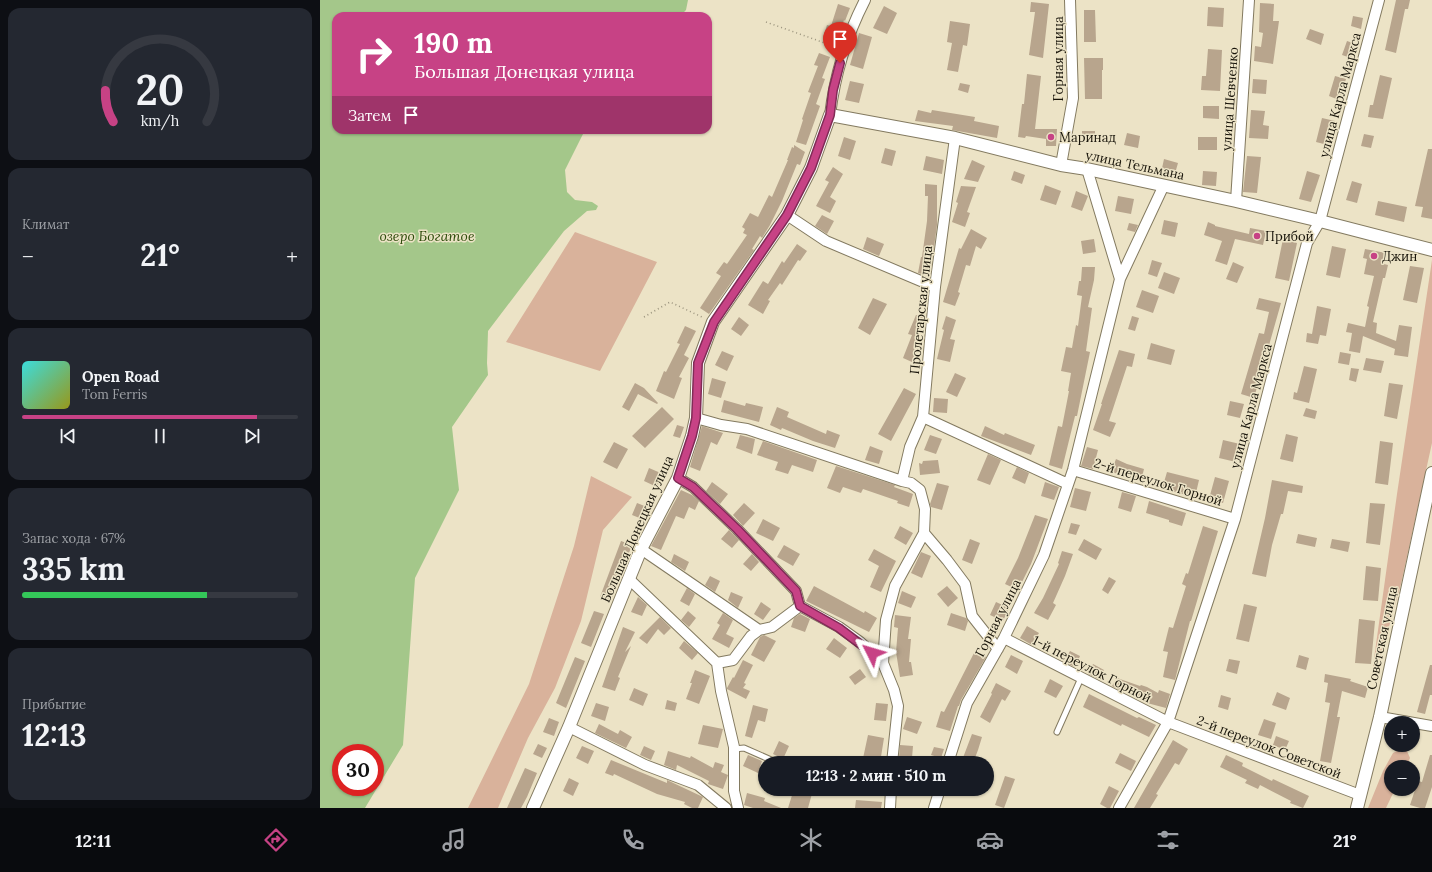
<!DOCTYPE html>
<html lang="ru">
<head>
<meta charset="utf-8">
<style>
  body { margin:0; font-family:Lora,serif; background:#242831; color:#f1f3f6; height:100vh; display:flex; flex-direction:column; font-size:15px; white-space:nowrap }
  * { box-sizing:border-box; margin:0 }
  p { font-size:13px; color:#9ea1a6 }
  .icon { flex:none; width:22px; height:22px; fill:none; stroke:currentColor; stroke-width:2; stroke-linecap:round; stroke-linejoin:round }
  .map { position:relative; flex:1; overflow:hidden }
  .drawer { display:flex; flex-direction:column; gap:8px; padding:8px; background:#0d0f14; width:320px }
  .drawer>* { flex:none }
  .hud { position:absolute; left:12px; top:12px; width:380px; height:122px; border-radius:12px; box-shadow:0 1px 3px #0004; background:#c74285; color:#fff; overflow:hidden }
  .fabs { position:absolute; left:1064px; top:716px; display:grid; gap:8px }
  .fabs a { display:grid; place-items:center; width:36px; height:36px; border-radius:50%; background:#171b24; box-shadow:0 1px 3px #0004; font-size:20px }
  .speed { position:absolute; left:12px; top:744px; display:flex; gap:8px; font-size:20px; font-weight:700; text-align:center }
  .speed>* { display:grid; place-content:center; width:52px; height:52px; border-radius:50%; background:#171b24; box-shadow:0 1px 3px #0004; line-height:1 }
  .speed .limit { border:6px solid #d22; background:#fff; color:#111 }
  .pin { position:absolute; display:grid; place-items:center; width:34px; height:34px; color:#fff; margin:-41px -17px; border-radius:50% 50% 50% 0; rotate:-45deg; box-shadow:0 0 4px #0007 }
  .pin .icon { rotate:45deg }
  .me { position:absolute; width:44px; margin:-22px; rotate:310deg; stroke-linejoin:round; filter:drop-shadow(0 0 3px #0008) }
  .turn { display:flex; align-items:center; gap:14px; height:84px; padding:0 16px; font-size:18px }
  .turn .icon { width:52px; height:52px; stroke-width:2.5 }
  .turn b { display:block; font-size:28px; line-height:34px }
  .then { display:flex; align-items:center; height:38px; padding:0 16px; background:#0003; gap:8px; font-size:15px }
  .big { font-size:30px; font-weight:700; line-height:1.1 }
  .drawer .card { flex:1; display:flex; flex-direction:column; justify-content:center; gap:6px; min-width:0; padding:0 14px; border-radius:12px; background:#242831 }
  .drawer .dial { align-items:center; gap:0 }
  .dial svg { height:104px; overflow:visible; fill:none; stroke:#363941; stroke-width:7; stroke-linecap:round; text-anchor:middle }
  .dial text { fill:#f1f3f6; stroke:none }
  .song { display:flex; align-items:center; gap:12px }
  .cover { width:48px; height:48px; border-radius:6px; background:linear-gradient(135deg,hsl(180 70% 55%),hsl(60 70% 35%)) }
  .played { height:4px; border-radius:2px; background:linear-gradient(90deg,#c74285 85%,#363941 85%) }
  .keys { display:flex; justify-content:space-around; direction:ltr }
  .heat { display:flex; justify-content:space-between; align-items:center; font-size:22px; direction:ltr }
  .charge { height:6px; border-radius:3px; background:linear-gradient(90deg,#34c759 67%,#363941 0) }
  .trip { position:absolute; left:438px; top:756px; width:236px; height:40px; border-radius:20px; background:#171b24; box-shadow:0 1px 3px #0004; font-weight:700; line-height:40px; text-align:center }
  .dock { display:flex; height:64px; justify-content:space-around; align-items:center; background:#090b0e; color:#9ea1a6 }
  .dock .icon { width:28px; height:28px }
  .dock .selected { color:#c74285 }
  .dock b { font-size:18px; color:#f1f3f6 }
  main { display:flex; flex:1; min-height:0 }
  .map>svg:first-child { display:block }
  .green { fill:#d9b29b }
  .water { fill:#a4c78a; fill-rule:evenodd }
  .building { fill:#b8a58d }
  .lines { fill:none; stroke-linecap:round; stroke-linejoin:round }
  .service-casing { stroke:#837a60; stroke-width:7 }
  .minor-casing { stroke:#837a60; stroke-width:12 }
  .tertiary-casing { stroke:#837a60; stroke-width:14 }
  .path { stroke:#9b947e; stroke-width:1.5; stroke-dasharray:1 3; stroke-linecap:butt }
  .service { stroke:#fff; stroke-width:5 }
  .minor { stroke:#fff; stroke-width:10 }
  .tertiary { stroke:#fff; stroke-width:12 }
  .route-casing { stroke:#812b56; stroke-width:10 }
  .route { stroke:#c74285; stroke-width:7 }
  .poi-dot { fill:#c74285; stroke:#ece3c6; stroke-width:1.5 }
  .labels { text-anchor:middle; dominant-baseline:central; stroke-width:3; stroke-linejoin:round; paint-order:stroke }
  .street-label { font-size:13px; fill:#18140a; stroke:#ece3c6 }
  .poi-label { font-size:13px; fill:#18140a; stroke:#ece3c6; text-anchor:start }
  .water-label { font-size:14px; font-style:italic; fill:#2d4c0b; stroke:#ece3c6 }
</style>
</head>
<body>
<main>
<section class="drawer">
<div class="card dial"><svg viewBox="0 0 100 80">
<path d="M14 69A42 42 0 1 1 86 69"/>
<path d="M14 69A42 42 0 0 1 8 45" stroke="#c74285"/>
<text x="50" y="56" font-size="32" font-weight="700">20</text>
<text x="50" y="72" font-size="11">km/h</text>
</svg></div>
<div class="card"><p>Климат</p>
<div class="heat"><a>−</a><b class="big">21°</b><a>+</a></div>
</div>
<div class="card">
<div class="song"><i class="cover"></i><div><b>Open Road</b><p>Tom Ferris</p></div></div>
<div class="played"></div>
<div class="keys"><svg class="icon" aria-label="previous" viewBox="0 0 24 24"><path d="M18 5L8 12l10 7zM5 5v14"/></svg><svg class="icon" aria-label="pause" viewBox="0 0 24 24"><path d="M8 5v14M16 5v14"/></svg><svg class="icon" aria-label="next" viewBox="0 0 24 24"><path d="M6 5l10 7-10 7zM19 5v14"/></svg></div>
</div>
<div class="card"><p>Запас хода · 67%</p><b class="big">335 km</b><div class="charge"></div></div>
<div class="card"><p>Прибытие</p><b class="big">12:13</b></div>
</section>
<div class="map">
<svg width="1112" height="808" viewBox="0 0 1112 808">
  <rect width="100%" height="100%" fill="#ece3c6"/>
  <!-- green -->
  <path class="green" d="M255,232L337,262L280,371L186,342Z
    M1112,260V443L1081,584L1058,666H1053L1077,494Z
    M271,476L312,497L283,530L261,621L235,688L208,738L178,808H148L209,684L254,546Z
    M1081,749L1087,751L1090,758L1086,767H1071V789H1075L1066,808H1048L1063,771L1073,753Z"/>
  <!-- water -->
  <path class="water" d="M0,0H368L366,10L360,16H16V130H265L245,170L247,192L255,200L272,202L278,206L276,210L267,211L244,231L168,331L167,363L168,375L132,427L139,490L95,578L83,745L45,808H0ZM21,753H55V787H21Z"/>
  <!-- building -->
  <path class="building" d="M1076,0H1090L1088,9H1085L1076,53L1065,50Z
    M711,2L729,4L723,58L709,55L715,12H710Z
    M940,3L954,4L953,21H959L953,64L934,61L935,46L941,47L943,33L939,32Z
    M518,4L530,8L525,21L524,20L516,43L503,38L507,25L511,26Z
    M564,6L577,13L567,34L553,28Z
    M888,7L904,8L903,27L887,26Z
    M764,10H775L776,42H764Z
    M1033,16L1043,18L1041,29L1031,26Z
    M630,21L650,24L647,46L643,45L638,72L627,70L632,43L627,42Z
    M990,29L1004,34L1001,45L986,39Z
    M539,33L552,37L543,69L530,65Z
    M1027,41L1036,44L1031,58L1022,55Z
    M888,49L902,50L900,91L881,90L882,76H886Z
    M499,53L510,57L502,78L505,79L496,104L500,106L486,145L476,142L483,120L482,119L491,93L488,92L498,66L494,65Z
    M764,58H783V70H782V99H765Z
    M707,74L721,76L715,129H737L736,146H726V139L706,136L705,138L698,137L702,104H704Z
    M1060,75L1072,78L1063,119L1048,117L1050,105H1053Z
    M1015,76L1026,79L1019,100L1009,96Z
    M933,79L947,80L946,94L932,93Z
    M530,81L544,84L539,103L525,100Z
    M640,83L650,85L648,93L638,90Z
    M883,106H899V119L883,118Z
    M598,110L611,113L612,110L655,117L654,121L679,126L677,138L632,130L633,126L595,121Z
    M931,110L945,111L943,125L949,126L948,139L929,138Z
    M1002,118L1015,121L1008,145L996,142Z
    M762,131H775V143H762Z
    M807,133L820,136L818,148L804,145Z
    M1044,134L1054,136L1051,148L1041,146Z
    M524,137L536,141L530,160L518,156Z
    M878,137H897V150H878Z
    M474,145L485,152L480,165L477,164L462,201L450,225L442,238L440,236L432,249L434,250L389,314L380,308L401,276L396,273L404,262L407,264L427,235L423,233L425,229L422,227L430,213L438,217L449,195L452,197L468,160H467L472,147L474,148Z
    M565,148L576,151L572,166L561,163Z
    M1108,149H1112V219L1101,217L1103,207L1095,206Z
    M606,156L624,160L622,174L603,170Z
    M927,156L941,157L937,193L923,192Z
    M844,159L858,163L854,177L841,173Z
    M652,160L665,166L658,182L644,179Z
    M513,167L523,174L510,197L516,201L510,213L496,206L509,182L505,180Z
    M694,171L705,175L702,184L691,180Z
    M883,171L897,172L896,186L882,185Z
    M987,171L1000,175L991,202L979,199Z
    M1032,181L1042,184L1037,203L1026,200Z
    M605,184L617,185V225L610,276L598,273L601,257H602L607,221L608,196H605Z
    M725,185L741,191L736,205L720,200Z
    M641,186L656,187L647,212L650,213L645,227L632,222L638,203L636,202Z
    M756,191L768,196L762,211L751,207Z
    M798,196L814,199L811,214L795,211Z
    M1058,201L1087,207L1084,222L1055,215Z
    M502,215L514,221L507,234L495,226Z
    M844,220L858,223L855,237L841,234Z
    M888,222L895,225V226L929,234L930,228L946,231L943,245L915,239L907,265L895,261L902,241L884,235Z
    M809,223L818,225L815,232L807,230Z
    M651,229L667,238L661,249L656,246L650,266L646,265L638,292L640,293L635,306L623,302L639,248L641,249Z
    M547,237L564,244L559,256L543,249Z
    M774,239L776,252L763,254L761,241Z
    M963,239L977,243L969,281L955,278Z
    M477,244L487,251L480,261L478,260L462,285L460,283L448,300L450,301L443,314L428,305L443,281L448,284L462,261L464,263Z
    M1012,246L1026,249L1020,278L1006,275Z
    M1045,249L1066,253L1064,264L1068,265L1065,278H1063L1053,322L1057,323L1056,333L1076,341L1079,325L1092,327L1088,357L1074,355L1075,349L1043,336L1040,353L1029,351L1032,333L1026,332L1028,323L1045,327L1049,307L1047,306L1054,276L1044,274L1047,259L1043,258Z
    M832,260L842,263L837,277L828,274Z
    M913,262L924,267L917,283L906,279Z
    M1090,266L1104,268L1097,303L1083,300Z
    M762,267H775L774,280L768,307L772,308L766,351L770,352L757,416H755L742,469L729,465L738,426L742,427L749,391H748L751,373L741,371L746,347L752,348L756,325L758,326L762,296L757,295L759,281H761Z
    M844,272L860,278L854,294L838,288Z
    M822,290L839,296L833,313L816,307Z
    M553,298L567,304L550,335L538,328Z
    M939,298L961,303L934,398L921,394L939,333L944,334L949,312L936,309Z
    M997,306L1011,309L1006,336L1000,335L998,344L986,342L987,333L992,334Z
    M596,315L606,318L594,349L596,350L592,362L583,358L592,335L588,334Z
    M626,316L636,320L630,339L635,340L630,362L617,359L624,330L622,329Z
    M812,316L819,318L815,331L808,329Z
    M419,317L429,325L421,336L411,329Z
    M365,326L376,331L364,355L369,358L359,377L362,378L354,399L336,391L344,371L346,372L360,344L357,343Z
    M831,343L855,350L851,365L827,359Z
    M799,350L815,354L812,367L807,366L789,421L796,423L790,437L773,430L782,404H781Z
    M402,351L414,356L407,371L395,365Z
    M1020,352L1031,354L1029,365L1018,363Z
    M1046,358L1064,361L1061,373L1043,370Z
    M984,366L997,369L989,403L973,399L974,392L977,393Z
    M1031,368L1039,369L1036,382L1029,380Z
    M635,373L646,378L637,397L626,392Z
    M392,378L406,382L401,398L388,394Z
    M315,383L324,388L338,403L337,404L318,394L309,411L302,407Z
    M1069,383L1083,385L1077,419L1064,416Z
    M584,388L596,394L571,441L558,434Z
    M614,398L628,399L627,413L613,412Z
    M404,400L425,406L426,403L443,407L439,422L401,412Z
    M910,401L924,404L920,418L907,415Z
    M342,407L354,419L325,448L312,436Z
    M457,407L469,412L467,417L506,434L507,430L520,435L515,448L493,441L462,428L461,430L450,425Z
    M986,408L997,411L995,419L983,416Z
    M357,425L364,427L360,438L353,436Z
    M382,426L403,433L397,445L391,442L380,471L370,467Z
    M665,426L684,435L685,433L715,445L711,455L661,436Z
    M966,434L978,437L973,462L960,459Z
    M420,435L435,439L432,454L416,448Z
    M610,435L622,439L616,454L604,450Z
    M903,440L920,444L916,462L899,458Z
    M443,441L497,460L493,472L472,465L468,474L455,470L458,462L437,455Z
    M1060,441L1073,443L1068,485L1055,483Z
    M294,442L308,449L297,469L283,462Z
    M550,446L563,451L559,464L545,460Z
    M767,447L778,450L773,469L761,466Z
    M668,454L681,460L670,485L657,480Z
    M796,459L807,464L824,469L821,481L791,472Z
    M618,460L620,473L600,475L599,463L602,464L603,461Z
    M516,466L575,485L574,487L593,494L589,507L577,503L578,501L543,489L541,493L523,487L520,493L507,488Z
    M697,467L709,473L705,484L692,478Z
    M329,468L343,474L337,487L324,481Z
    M847,472L879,480L875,497L842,489Z
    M895,477L909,481L903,503L889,499Z
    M952,480L983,486L982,493L968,491L963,514H961L952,545L946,577L932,574L945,518Z
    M392,482L408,494L400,504L386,491Z
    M725,482L739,487L734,500L721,496Z
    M617,483L629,486L622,510L611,507L610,504Z
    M755,488L771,492L766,511L750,507Z
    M361,490L372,495L379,501L375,510L369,507L364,519L356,516L341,550L331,546Z
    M802,492L816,496L811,512L798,508Z
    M829,501L866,513L862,526L849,522V520L826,513Z
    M317,503L327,507L322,519L312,515Z
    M424,503L435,513L423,526L413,515Z
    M1050,503L1065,504L1060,545L1046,543Z
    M715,515L728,519L711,564L698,590L685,584L698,558Z
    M443,519L460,528L453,541L436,533Z
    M751,523L760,525L756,535L748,533Z
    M580,526L593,533L586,545L574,538Z
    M883,526L898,531L871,621H870L855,680L843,677L848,652L843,651L849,627L853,628L866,586L862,584L866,573L868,574Z
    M409,530L419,540L412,548L401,539Z
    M978,534L997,538L995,547L976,543Z
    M650,539L660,543L652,564L642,560Z
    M764,539L782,549L776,560L758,550Z
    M1012,539L1030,542L1028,552L1010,548Z
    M301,541L312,545L291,600L280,597Z
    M464,545L480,554L473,566L457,557Z
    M554,549L576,561L561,592L550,587L559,566L548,560Z
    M742,551L753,554L745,576L733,603L736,605L728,620L714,613L723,598L739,564L738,563Z
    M601,552L611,556L602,578L591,573Z
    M354,554L369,562L365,571L351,562Z
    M432,554L439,562L431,571L423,564Z
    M1046,566L1061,568L1058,601L1043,600Z
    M390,576L400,581L395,592L385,585Z
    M789,577L796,581L788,594L782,590Z
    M494,586L544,613L545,611L557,618L549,632L486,601Z
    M627,586L638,598L628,607L617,594Z
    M367,588L375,594L369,606L360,601Z
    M582,591L596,597L591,608L578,603Z
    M411,592L423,597L418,608L408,600Z
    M318,597L327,605L322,616L311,612Z
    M441,602L451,609L443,620L434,614Z
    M676,602L689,608L683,621L670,615Z
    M924,604L937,607L929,642L916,639Z
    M274,611L284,614L271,647L261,643Z
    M368,611L376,618L369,627L361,620Z
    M403,613L413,620L406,634L414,638L409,648L392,639L400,625L397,623Z
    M631,613L646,618L648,621L645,631L627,625Z
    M480,614L490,619L485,632L471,627L474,618Z
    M575,615L591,617L588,639H591L589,662H591L593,675L580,677L576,652L578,628L574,627Z
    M340,617L351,628L344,635L338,629L327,644L319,638Z
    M1039,619L1055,621L1051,664L1035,663Z
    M707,626L719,633L712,645L700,638Z
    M303,627L315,632L305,652L311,646L298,677L300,678L295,691L282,687Z
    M444,635L456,641L444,662L431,655L440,637Z
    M514,638L527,648L520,658L506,649Z
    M364,641L378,653L372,660L359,648Z
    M655,651L666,657L641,700L639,706H638L630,731L616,727L621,711L624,712Z
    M750,651L760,656L755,667L744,662Z
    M691,655L703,661L697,674L685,667Z
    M979,655L989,658L986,670L976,667Z
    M255,657L265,661L246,708L236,703Z
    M909,659L920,661L917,674L906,671Z
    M423,660L433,665L424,683L426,684L423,688L430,691L426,699L407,689V688L413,677L414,678Z
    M773,664L784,670L779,679L768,674Z
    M1110,665H1112V695H1110L1105,714L1097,712Z
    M540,669L546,677L535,685L529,677Z
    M375,670L390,676L379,704L366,699L372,683H370Z
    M1005,674L1031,679L1030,681L1048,687L1045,698L1022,691L1017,717H1020L1011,763L1000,761L1010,703L1005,702L1008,683L1004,682Z
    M797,678L820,686L821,685L827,687L838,693L839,690L850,694L846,708L827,703L804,690L803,692L792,686Z
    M730,679L743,686L736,698L724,692Z
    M676,683L691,691L685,701L682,699L670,723L660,717L672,694L671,693Z
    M314,688L328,694L323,706L309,700Z
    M957,692L970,698L966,710L952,705Z
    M769,694L817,718L819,717L836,725L829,737L802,724L801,726L763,707Z
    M901,695L911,698L908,710L898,707Z
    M347,700L357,703L355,711L345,709Z
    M276,703L289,707L285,721L271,716Z
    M556,703L568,704L566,721L554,720Z
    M433,705L448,709L445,722L438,720L432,738L425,736Z
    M587,717L602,722L597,734L583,729Z
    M229,718L239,722L234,736L223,732Z
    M944,719L956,723L951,739L938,735Z
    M279,724L298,734L300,730L312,737L306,748L275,733Z
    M383,725L403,729L398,748L378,744Z
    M652,734L662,737L658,750L653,763H641Z
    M548,735L564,738L560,763H542Z
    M956,736L969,741L965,750L953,745Z
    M853,740L868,749L859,765L855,763L836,794L838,795L830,808H814Z
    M459,741L469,746L463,759L453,754Z
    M218,744L227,748L222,758L213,754Z
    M580,745L593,746L592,758L579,757Z
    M262,746L274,751L268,764L256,758Z
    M324,746L335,751L331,760L320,755Z
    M614,747L624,749L621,758L611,755Z
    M348,751L370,758L371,756L393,768L395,762L404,765L401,772L408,775L403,789L388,784L389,781L357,765L356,770L344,765Z
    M800,753L816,761L811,771L795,763Z
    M428,755L442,761L438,773L423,766Z
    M906,755L923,763L922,766L952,781L953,779L989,796L983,808L970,803L971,801L940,785L938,789L925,783L927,780L900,767Z
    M1110,755H1112V787L1105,808H1100L1090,805L1098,781L1102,782Z
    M291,760L347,783V780L383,797L378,808H372L364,804L365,802L337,794L294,774L293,776L285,773Z
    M205,768L217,773L207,797L201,808H187Z
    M685,776L695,779L684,808L675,805Z
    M249,778L259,783L253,796L243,791Z
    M789,786L799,791L790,808H787L780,804Z
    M474,789H488L493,790L488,808H468Z
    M427,793L445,798L444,801L461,808H433L424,805Z
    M536,800L562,802L561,808H535Z"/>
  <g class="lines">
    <!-- service casing -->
    <g class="service-casing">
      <path id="service" d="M737,732L761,678
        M414,749L424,748L458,763"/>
    </g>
    <!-- minor casing -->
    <g class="minor-casing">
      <path id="minor" d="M510,115C515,74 526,37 545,0
        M741,165L753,98L750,0
        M767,169L800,279
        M916,201L929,0
        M467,215L506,241L615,287
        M603,417L748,484
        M376,418L401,425L427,429L582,481
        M753,470L915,519
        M358,478L373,487L417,529L476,591L480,606L519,627L540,642L563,663
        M604,533L627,560L645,584L652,616L678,649
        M321,549L439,630
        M309,579L397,663L401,691L414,747V791L418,808
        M684,638L848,722L1040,795
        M397,663L413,660L431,636L439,630L452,627L480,606
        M1060,717L1112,726
        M249,727L325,765L378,785L406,808
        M572,763L578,706L574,690L563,663L566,620L575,586L604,533L605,509L600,490L591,483L582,481L590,447L603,417L615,287L635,138
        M628,763L647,703L684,638L724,555L753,470L800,279L844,185
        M570,808L571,789
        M614,808L620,789
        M799,808L848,722L915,519L987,243L1000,221L1059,0"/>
    </g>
    <!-- tertiary casing -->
    <g class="tertiary-casing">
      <path id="tertiary" d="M213,808L249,727L321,549L358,478L372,436L376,418L378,363L393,322L467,215L491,168L510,115L635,138L741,165L767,169L916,201L1000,221L1112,250
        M1037,808L1060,717L1112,473"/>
    </g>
    <!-- path -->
    <path class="path" d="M446,22L516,47
      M324,317L350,302L384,318"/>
    <!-- service -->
    <use href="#service" class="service"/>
    <!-- minor -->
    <use href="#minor" class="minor"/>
    <!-- tertiary -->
    <use href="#tertiary" class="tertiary"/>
  </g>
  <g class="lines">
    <!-- route casing -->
    <g class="route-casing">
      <path id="route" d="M520,63L513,90L510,115L491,168L467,215L394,322L378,363L376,418L372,436L358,478L373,487L417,529L476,591L480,606L519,628L552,653"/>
    </g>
    <!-- route -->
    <use href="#route" class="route"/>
  </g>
  <!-- markers -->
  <g class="poi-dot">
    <circle cx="731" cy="137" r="4"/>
    <circle cx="937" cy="236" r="4"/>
    <circle cx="1054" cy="256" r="4"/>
  </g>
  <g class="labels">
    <!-- street labels -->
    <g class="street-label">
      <text transform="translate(738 59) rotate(-90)">Горная улица</text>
      <text transform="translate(1020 95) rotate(-75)">улица Карла Маркса</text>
      <text transform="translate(910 99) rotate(-86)">улица Шевченко</text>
      <text transform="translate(815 165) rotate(12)">улица Тельмана</text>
      <text transform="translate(601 310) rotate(-84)">Пролетарская улица</text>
      <text transform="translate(931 406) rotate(-75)">улица Карла Маркса</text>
      <text transform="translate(838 482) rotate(17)">2-й переулок Горной</text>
      <text transform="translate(317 529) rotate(-66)">Большая Донецкая улица</text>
      <text transform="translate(678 618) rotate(-63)">Горная улица</text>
      <text transform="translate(1062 638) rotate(-78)">Советская улица</text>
      <text transform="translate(772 669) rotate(27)">1-й переулок Горной</text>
      <text transform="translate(949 747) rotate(21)">2-й переулок Советской</text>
    </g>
    <!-- poi labels -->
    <g class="poi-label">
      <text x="739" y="137">Маринад</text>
      <text x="945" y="236">Прибой</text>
      <text x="1062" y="256">Джин</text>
    </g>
    <!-- water labels -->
    <g class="water-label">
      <text x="107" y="236">озеро Богатое</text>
    </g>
  </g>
</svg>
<div class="fabs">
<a>+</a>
<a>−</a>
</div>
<div class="speed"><div class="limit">30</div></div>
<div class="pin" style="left:520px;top:63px;background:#d93025"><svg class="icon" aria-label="arrive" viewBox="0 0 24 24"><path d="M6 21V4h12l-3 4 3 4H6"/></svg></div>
<svg class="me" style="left:552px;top:653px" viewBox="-20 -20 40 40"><path d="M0-17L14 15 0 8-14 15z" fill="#c74285" stroke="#fff" stroke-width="4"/></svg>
<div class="trip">12:13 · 2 мин · 510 m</div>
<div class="hud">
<div class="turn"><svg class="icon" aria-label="right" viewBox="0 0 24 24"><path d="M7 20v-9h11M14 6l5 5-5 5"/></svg><div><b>190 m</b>Большая Донецкая улица</div></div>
<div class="then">Затем<svg class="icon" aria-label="arrive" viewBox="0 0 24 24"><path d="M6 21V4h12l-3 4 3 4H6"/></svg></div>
</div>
</div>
</main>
<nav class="dock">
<b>12:11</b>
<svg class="icon selected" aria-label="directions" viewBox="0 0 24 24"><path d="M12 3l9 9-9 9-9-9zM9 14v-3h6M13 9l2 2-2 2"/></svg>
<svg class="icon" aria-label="music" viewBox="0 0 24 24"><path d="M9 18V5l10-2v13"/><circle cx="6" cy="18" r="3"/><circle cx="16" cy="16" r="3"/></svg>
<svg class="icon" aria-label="phone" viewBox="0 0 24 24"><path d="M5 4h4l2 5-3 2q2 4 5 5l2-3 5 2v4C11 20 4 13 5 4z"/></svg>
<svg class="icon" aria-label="climate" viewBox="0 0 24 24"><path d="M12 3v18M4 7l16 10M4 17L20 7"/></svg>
<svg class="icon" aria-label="car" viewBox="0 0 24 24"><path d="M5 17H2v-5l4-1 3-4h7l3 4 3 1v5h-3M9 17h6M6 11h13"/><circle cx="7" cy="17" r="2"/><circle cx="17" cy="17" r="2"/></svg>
<svg class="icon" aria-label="filters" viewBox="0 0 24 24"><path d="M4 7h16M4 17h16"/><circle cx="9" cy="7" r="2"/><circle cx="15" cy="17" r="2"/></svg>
<b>21°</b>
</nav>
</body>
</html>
